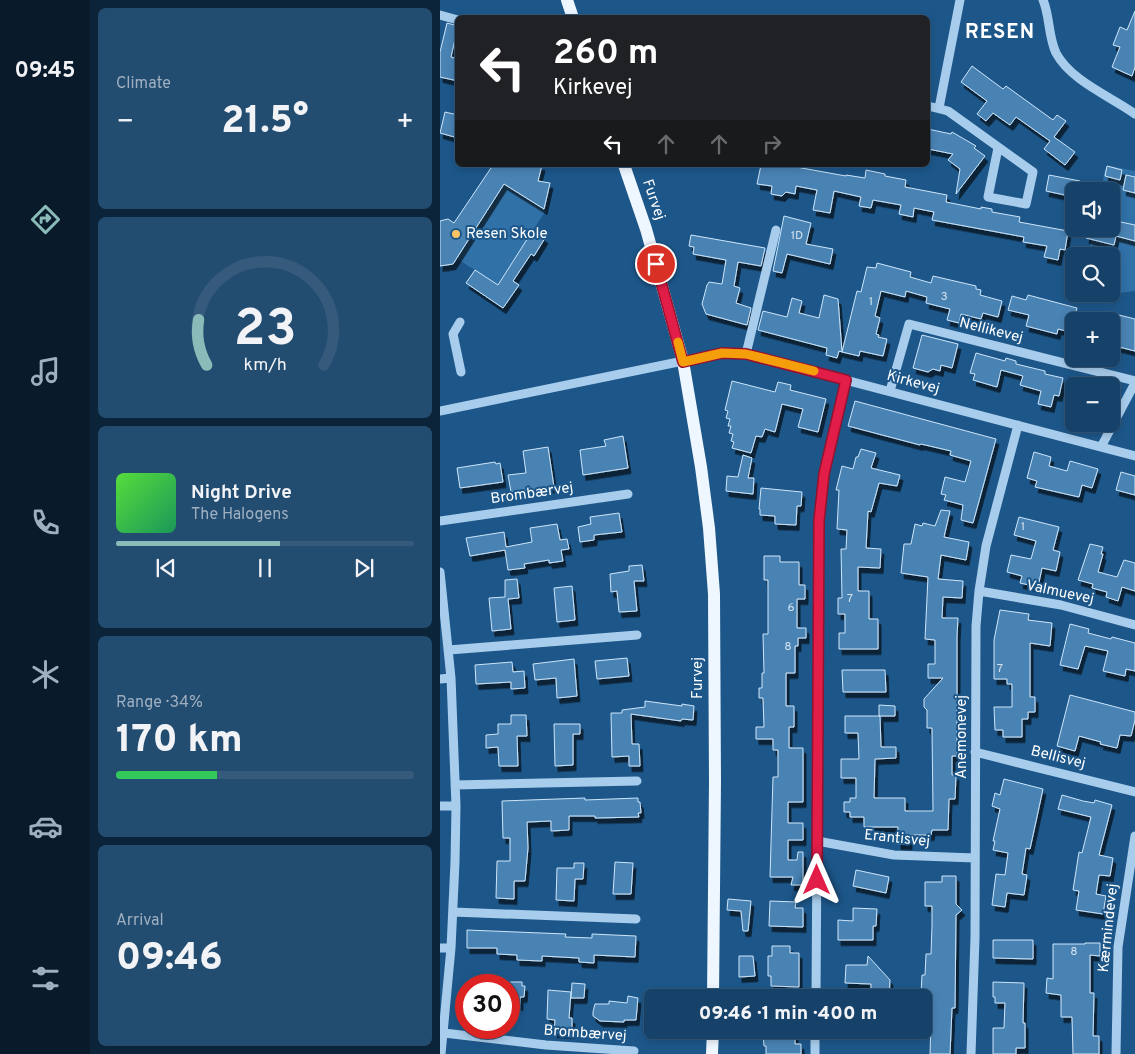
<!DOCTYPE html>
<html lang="en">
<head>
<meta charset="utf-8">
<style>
  body { margin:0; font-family:Overpass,sans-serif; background:#234c71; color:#f1f3f6; height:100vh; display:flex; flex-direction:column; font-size:19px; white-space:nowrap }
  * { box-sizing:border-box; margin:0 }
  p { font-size:16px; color:#9eafc0 }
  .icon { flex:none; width:28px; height:28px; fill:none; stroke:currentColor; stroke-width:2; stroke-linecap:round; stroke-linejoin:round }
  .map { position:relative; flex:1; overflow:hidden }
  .sheet { display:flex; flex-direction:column; gap:8px; padding:8px; background:#0c2439; width:350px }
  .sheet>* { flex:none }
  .banner { position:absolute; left:15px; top:15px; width:475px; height:152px; border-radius:8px; box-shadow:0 2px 8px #0003,0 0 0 1px #355a7c; background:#202124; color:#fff; overflow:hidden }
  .controls { position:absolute; left:625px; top:182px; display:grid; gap:10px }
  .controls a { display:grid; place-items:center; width:55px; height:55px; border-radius:8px; background:#164168; box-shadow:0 2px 8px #0003,0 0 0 1px #355a7c; font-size:25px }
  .speed { position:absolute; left:15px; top:974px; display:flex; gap:10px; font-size:25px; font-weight:700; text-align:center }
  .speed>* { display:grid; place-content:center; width:65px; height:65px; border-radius:50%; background:#164168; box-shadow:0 2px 8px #0003,0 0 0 1px #355a7c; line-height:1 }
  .speed .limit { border:8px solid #d22; background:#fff; color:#111 }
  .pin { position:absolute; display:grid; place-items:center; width:42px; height:42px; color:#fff; margin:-21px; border:2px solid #fff; border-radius:50%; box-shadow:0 1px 5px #0007 }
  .me { position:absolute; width:55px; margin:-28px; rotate:0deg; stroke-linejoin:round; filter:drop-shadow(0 0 4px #0008) }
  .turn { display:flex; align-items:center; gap:18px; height:105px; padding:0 15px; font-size:22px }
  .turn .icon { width:65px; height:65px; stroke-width:2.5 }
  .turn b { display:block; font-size:35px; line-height:42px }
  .lanes { display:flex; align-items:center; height:48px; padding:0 15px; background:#0003; justify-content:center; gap:25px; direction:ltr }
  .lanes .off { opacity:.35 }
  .big { font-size:38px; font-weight:800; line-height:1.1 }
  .sheet .widget { flex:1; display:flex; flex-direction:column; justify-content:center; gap:8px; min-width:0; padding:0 18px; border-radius:8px; background:#234c71 }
  .sheet .dial { align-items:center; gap:0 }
  .dial svg { height:130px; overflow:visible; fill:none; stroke:#355a7c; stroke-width:7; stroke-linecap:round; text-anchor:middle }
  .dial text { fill:#f1f3f6; stroke:none }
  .song { display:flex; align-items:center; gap:15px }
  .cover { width:60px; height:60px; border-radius:8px; background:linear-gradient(135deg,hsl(110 70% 55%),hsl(150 70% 35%)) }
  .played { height:5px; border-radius:2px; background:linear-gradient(90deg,#8bbbb9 55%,#355a7c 55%) }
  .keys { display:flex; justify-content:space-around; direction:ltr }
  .heat { display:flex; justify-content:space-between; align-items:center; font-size:28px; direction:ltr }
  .charge { height:8px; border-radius:4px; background:linear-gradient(90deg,#34c759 34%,#355a7c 0) }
  .trip { position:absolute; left:204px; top:989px; width:288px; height:50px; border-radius:8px; background:#164168; box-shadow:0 2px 8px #0003,0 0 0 1px #355a7c; font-weight:800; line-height:50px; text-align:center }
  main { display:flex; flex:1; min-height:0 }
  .tabs { display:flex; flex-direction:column; width:90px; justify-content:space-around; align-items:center; background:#091a2a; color:#9eafc0 }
  .tabs .icon { width:35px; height:35px }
  .tabs .active { color:#8bbbb9 }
  .tabs b { font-size:22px; color:#f1f3f6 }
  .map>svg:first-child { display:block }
  .green { fill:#3071a8 }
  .building { fill:#4a83b4; stroke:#cde5f9; filter:url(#shadow) }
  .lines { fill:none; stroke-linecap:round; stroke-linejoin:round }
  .minor { stroke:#a8cdec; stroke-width:9 }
  .major { stroke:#eef6ff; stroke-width:12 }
  .route-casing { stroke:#92132f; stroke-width:12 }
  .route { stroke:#e11d48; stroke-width:9 }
  .slow { stroke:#f59e0b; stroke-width:9 }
  .poi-dot { fill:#fcc366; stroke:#1d578a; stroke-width:2 }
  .labels { text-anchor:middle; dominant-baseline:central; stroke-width:4; stroke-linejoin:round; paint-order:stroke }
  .number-label { font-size:12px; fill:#d2e0ec }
  .street-label { font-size:15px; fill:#fff; stroke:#1d578a }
  .poi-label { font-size:15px; fill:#fff; stroke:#1d578a; text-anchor:start }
  .district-label { font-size:20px; font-weight:bold; letter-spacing:1px; fill:#fff; stroke:#1d578a }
</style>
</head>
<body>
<main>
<nav class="tabs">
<b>09:45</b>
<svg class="icon active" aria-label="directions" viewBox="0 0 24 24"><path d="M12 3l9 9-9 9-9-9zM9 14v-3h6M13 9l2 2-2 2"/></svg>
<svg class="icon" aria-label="music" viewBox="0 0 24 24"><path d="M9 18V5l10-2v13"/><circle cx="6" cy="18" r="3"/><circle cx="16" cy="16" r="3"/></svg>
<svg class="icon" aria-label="phone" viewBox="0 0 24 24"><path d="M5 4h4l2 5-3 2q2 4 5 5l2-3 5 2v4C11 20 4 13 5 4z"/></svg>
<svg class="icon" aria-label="climate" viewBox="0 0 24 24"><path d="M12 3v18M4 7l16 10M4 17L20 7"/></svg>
<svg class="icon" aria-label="car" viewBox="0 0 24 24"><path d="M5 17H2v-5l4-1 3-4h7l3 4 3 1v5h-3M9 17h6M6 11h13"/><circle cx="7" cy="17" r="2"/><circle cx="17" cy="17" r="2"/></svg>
<svg class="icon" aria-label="filters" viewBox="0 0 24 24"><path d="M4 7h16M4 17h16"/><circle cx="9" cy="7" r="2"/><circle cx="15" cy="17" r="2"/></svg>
</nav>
<section class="sheet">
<div class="widget"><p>Climate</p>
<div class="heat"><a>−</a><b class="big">21.5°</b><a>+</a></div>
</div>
<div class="widget dial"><svg viewBox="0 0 100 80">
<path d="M14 69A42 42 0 1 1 86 69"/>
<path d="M14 69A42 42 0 0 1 9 41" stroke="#8bbbb9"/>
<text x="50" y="56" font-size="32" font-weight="700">23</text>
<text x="50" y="72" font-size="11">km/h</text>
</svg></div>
<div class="widget">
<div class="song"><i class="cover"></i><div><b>Night Drive</b><p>The Halogens</p></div></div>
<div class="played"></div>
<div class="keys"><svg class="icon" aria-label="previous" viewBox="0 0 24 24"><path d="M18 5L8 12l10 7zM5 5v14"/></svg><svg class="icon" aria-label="pause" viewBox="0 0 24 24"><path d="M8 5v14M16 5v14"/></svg><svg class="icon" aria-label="next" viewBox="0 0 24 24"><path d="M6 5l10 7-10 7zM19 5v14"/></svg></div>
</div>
<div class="widget"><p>Range · 34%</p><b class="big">170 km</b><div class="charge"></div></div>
<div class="widget"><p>Arrival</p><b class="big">09:46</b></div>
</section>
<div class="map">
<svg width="695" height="1054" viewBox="0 0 695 1054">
  <defs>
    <filter id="shadow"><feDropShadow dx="3" dy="5.5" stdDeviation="0" flood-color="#0009"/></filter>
  </defs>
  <rect width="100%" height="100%" fill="#1d578a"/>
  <!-- green -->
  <path class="green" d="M670,166L695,171V291L671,294V256H648L653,229H671V191H661L665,169Z
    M64,184L106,210L58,285L16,258Z"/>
  <!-- building -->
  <path class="building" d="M695,11V67L692,76L672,67L680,47L673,45L680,27L687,30Z
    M7,23L18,26L11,57L18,59V81L0,77V52Z
    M532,66L563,89L566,86L613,120L617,115L626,121L614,137L635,152L625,165L604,149L610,141L576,117L570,125L553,113L546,121L537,114L547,101L521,82Z
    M5,112L18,115V138L0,133Z
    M488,129L511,134L512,132L536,146L534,148L545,156L516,194L520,169L508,160L513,154L488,149Z
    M53,165H102L98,181L110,183L104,209L64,184L13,264L0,266V221L8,219L14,223Z
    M321,165H345L406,176V175L425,178L426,170L445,174V176L466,180L465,187L507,195L506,202L541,209V207L552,209V212L580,217L579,222L628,231L625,250L620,249L618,260L604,257L607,246L583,242L584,237L492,220L494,212L474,208L473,217L459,214L461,205L433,200L431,208L419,206L421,197L394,191L390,213L373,210L377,190L356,186L355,194L346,192L342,196L331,194L332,186L317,184Z
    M667,166L682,170L680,180L665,176Z
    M609,175L640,181L638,191H634V197L606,191Z
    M686,175L695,177V193L683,190Z
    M344,216L371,223L366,244L393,249L390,264L347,254L342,273L333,271Z
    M671,220L695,225V241L676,236L674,245L646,238L648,229L671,235Z
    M93,230L105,238L94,256L91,254L73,281L79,285L63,308L26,283L35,270L58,285Z
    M251,235L325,248L321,266L298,262L294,286L300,288L296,303L311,308L307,325L266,314L262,304L267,285L269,282L282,284L286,260L253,254L254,247L249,246Z
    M437,263L471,272L470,277L491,283L493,276L536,286V289L541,290L540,295L562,301L558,317L543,313L541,319L521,314L519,323L507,320L510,309L486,303L487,297L466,291L465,297L441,291L435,316L440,318L436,334L439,335L438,337L447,339L443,356L420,351L419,356L402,352L417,291L421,292L427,267L436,268Z
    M384,295L398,299L402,352L399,351L397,358L386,355L387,348L318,330L323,311L347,317L352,298L362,301L359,313L379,318Z
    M588,295L637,308L636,312L657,318V321H634V333L618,329L617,334L586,326L589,315L568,310L572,296L586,300Z
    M671,313L695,319V351L671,345Z
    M482,335L518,344L512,368L501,365L500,371L493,369L488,372L473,368Z
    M536,353L565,361L566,358L576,361V364L605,371V374L623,378L619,396L614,395L611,407L598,404L601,391L580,385L583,376L561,370L557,387L533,380L535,374L530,373Z
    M292,381L335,392L338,382L351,385L350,390L386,399L378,432L358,427L363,409L342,404L335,432L325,429L322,437L316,436L311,453L292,448L294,442L291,441L293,434L289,433L291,426H288L290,419L286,418L288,411L285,410Z
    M415,401L556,439L533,523L521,520L523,505L504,500L506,495L501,494L505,477L525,482L531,461L510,455L511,451L481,444L480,445L408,426Z
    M183,436L188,468L143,475L140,450L166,446L164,440Z
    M108,447L114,487L71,492L68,475L86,473L83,451Z
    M421,449L436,453L431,468L460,475L457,486L439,483L431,512L428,511L426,548L441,549L440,568L418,567V591H429V619H438V649H399V633H405V614H398V598H402L401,549H406L407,530L397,529L399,490H396L402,466L413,469L416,457H418Z
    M594,452L611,457L609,466L627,471L630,461L658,469L652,488L642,485L639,497L595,487L597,481L587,478Z
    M303,455L312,458L308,478H314L313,494L286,491L287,476L298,477Z
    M55,462L56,464L60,463L63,482L20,488L17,468Z
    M681,472L695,476V495L676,490Z
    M321,488L362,492L361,506H357L356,525L335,524V516L320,515V509H319Z
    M501,510L510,511L504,537L529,542L526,560L501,555L498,579L523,581L522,598L503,597L502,618H518L517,636V756H512V775H516L515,799H509L508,830H492L491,835H469V844H458V827H424V817H410V812H404V802H410V798H416V778H401V759H419L418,733H405V716H440L441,747H456V758L435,759L434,798H465V811H493L492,728H487V710L484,707V699L503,678H488V664H495V640L485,639L488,577L461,573L464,544H471L475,524L482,526L483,523L495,526Z
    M179,513L182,532L154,535V540L140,542L138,527L151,524L150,517Z
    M579,517L619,527L613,550L620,552L616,571L602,568L598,587L580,583L582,576L567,572L571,555L591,559L596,541L574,535Z
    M117,524L120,540L127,539L129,549L121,550L123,561L109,563V560L84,564L85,568L68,570L65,550L30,556L26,538L64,532L66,547L92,542L90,528Z
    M650,544L663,547L661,554H663L658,572L677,577L684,560L695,563V591L682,587L678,601L666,597L667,592L652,588L653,584L638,580Z
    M324,556H340V562H359V585H365V599H357V628H366V638H358V646H355V673H346V706H354V727H349V748H363V802H348V823H363V840H348V860H357L358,852H363V885H351L353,877H330L333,777H338V750H333V739H316V727H324L323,698H319V688H322V673H324L323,634H328V580H324Z
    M202,565L204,581H194L197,611L179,612L177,591L171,592L170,574L189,571V566Z
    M77,579L79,598L68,599L71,629L52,631L49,598L65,597V580Z
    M132,586L135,620L117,622L114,588Z
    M560,610L589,614L588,620L612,623L610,646L590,643V697H595V712H588V719H582V737H563V730H555L554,707H572V684H567V679H554V640Z
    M630,624L649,629L648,633L671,639L672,637L695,643V671L686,669L685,676L663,671L668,651L645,646L638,669L620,665Z
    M187,658L189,676L157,679L155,661Z
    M134,659L137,696L117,698L116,678L95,680L93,664Z
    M72,662L73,672L84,671L85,688L71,689V682L36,684L35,665Z
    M402,670H445L446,692H403Z
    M630,695L695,712V720L691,736L680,735L677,748L660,744L661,742L639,736L635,751L617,746Z
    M205,701L242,706V704L254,706L253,720L242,719L241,721L191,714L192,744H199L200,766H189V756L172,757L171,713H182V710L205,707Z
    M439,705L455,706V716H439Z
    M71,715H86L87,736H77L78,766H59L58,747L46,748V735L58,734V724H71Z
    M114,724H140V734H133V765L115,766Z
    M564,779L603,789L590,849L586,848L582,874L587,875L584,895L567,893L565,907L552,905L556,874L565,875L568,853L553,850L555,841H553L560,809L552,806L555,793L560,795Z
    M622,795L643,801L654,803L655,800L672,805L659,855L673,858L670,876L659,875L656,894L666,896L663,914L636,910L639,891L633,890L639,852L642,853L651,817L618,809Z
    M145,798V800L198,798V802H200L201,813H198L199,817L155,818V816H129V830L111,831V821L87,822L88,848L85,881H74V899L56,898L57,861H70V838H63L62,801Z
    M175,862L193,863L191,894H173Z
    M134,863H144L143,879H135L134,901L116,900L117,868H134Z
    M416,870L449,877L446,893L413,886Z
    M502,876H516V904L522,910L516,915L515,1008H512L510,1054H490L491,1022H482L481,994L482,975H485L486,954H491L492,926V906H485V882H502Z
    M288,899L311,901L308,931H303L301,911L287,910Z
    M330,901L356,902L355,908H363V927L329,926Z
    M413,908L437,909L436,926H433V940H398V920L413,921Z
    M27,930L126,934L125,937L152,938V934L196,936L195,957L154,955V963L139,962V958L102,956V961L77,960V955L57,954V948H27Z
    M553,940H593V959L553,958Z
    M645,943H660V956L650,955V993H654L653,1036H659V1054H633L632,1017H621V995L606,993L607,978L613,979V944H645Z
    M332,946H350V953H359V987L331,986V976H328V956H332Z
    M299,956H313L315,976L299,977Z
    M428,956L450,980L449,998H431V984L405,983L406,965H427Z
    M70,982H82V986H85L84,997H80V1005L69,1004Z
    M553,982L584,983L583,1023H585V1048H576V1054H553V1028H564L565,1003H555V997H553Z
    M132,983L145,984L144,998H131Z
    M108,990L131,992L129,1018H132V1033L114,1032L115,1020L107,1019Z
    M188,996L198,998L196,1020H184V1022L160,1021L153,1016V1012L155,1004H169V1001L187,1003Z
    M343,1030H355V1044H361V1054H326V1046H324L323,1035H343Z"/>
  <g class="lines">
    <!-- minor -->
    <path class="minor" d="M603,0C610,16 608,36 616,53C631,81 670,96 695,114
      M0,15L18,20
      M488,106L508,111L593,172L586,204L548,197L558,148
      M499,108L520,0
      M20,322L13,334L21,372
      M306,354L336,230
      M450,391L469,324L695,381
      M0,411L282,353L306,354L695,456
      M661,447L695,383
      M0,521L188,494
      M0,572L11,678L16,806L15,862L11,948L1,1054
      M539,591L621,605L695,625
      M9,650L197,635
      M0,679L11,678
      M535,752L695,792
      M15,785L197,781
      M0,806H16
      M377,841L454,855L535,858
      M13,912L196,919
      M0,948H11
      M376,998L379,521L384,474L406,380
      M4,1033L106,1045L194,1051
      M375,1054V1030
      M531,1054L535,938L536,626L539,591L546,546L578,425
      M676,1054L678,947L695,836"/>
    <!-- major -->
    <path class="major" d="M127,0L133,18
      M184,165L206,229L243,361L261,467L269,528L274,594L275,781L273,998
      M272,1054L273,1030"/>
  </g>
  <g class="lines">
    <!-- route casing -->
    <g class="route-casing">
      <path id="route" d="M216,264L243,362L282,353L306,354L406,380L384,474L379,521L377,880"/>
    </g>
    <!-- route -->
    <use href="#route" class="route"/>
    <!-- slow -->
    <path class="slow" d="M238,342L243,362L282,353L306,354L374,371"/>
  </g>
  <!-- markers -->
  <circle class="poi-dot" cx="16" cy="234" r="5"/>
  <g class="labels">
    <!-- number labels -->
    <g class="number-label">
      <text x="357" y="236">1D</text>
      <text x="504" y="297">3</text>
      <text x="431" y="302">1</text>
      <text x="583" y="527">1</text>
      <text x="410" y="599">7</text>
      <text x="351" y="608">6</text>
      <text x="348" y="647">8</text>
      <text x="560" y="669">7</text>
      <text x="634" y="952">8</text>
    </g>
    <!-- street labels -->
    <g class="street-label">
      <text transform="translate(213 200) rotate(71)">Furvej</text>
      <text transform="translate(551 331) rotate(14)">Nellikevej</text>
      <text transform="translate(473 383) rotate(15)">Kirkevej</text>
      <text transform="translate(92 494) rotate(-8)">Brombærvej</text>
      <text transform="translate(620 593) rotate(12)">Valmuevej</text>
      <text transform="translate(258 678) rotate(-90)">Furvej</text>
      <text transform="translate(522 737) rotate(-90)">Anemonevej</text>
      <text transform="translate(618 758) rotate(14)">Bellisvej</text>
      <text transform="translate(457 839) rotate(6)">Erantisvej</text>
      <text transform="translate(669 928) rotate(-84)">Kærmindevej</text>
      <text transform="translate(145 1034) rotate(4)">Brombærvej</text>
    </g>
    <!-- poi labels -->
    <g class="poi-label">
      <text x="26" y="234">Resen Skole</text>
    </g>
    <!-- district labels -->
    <g class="district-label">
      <text x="560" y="33">RESEN</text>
    </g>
  </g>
</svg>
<div class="controls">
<a><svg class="icon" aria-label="sound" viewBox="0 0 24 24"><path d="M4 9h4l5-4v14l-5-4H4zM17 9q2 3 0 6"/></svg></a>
<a><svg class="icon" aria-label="search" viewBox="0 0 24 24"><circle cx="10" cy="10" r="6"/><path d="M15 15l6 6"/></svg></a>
<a>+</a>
<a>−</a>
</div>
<div class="speed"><div class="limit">30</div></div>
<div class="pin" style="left:216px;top:264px;background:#d93025"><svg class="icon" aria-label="arrive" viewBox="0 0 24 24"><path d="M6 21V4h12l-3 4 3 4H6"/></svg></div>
<svg class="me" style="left:377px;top:880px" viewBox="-20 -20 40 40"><path d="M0-17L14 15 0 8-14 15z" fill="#e11d48" stroke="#fff" stroke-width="4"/></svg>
<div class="trip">09:46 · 1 min · 400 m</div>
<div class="banner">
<div class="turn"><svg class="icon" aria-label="left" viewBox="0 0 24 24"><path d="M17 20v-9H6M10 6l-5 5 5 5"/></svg><div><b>260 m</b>Kirkevej</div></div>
<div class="lanes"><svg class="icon" aria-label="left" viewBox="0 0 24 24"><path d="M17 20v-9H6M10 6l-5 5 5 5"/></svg><svg class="icon off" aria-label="ahead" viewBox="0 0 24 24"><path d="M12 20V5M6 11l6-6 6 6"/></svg><svg class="icon off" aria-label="ahead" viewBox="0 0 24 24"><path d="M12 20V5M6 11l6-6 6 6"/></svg><svg class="icon off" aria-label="right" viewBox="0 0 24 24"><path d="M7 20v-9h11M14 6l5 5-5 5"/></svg></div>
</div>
</div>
</main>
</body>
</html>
